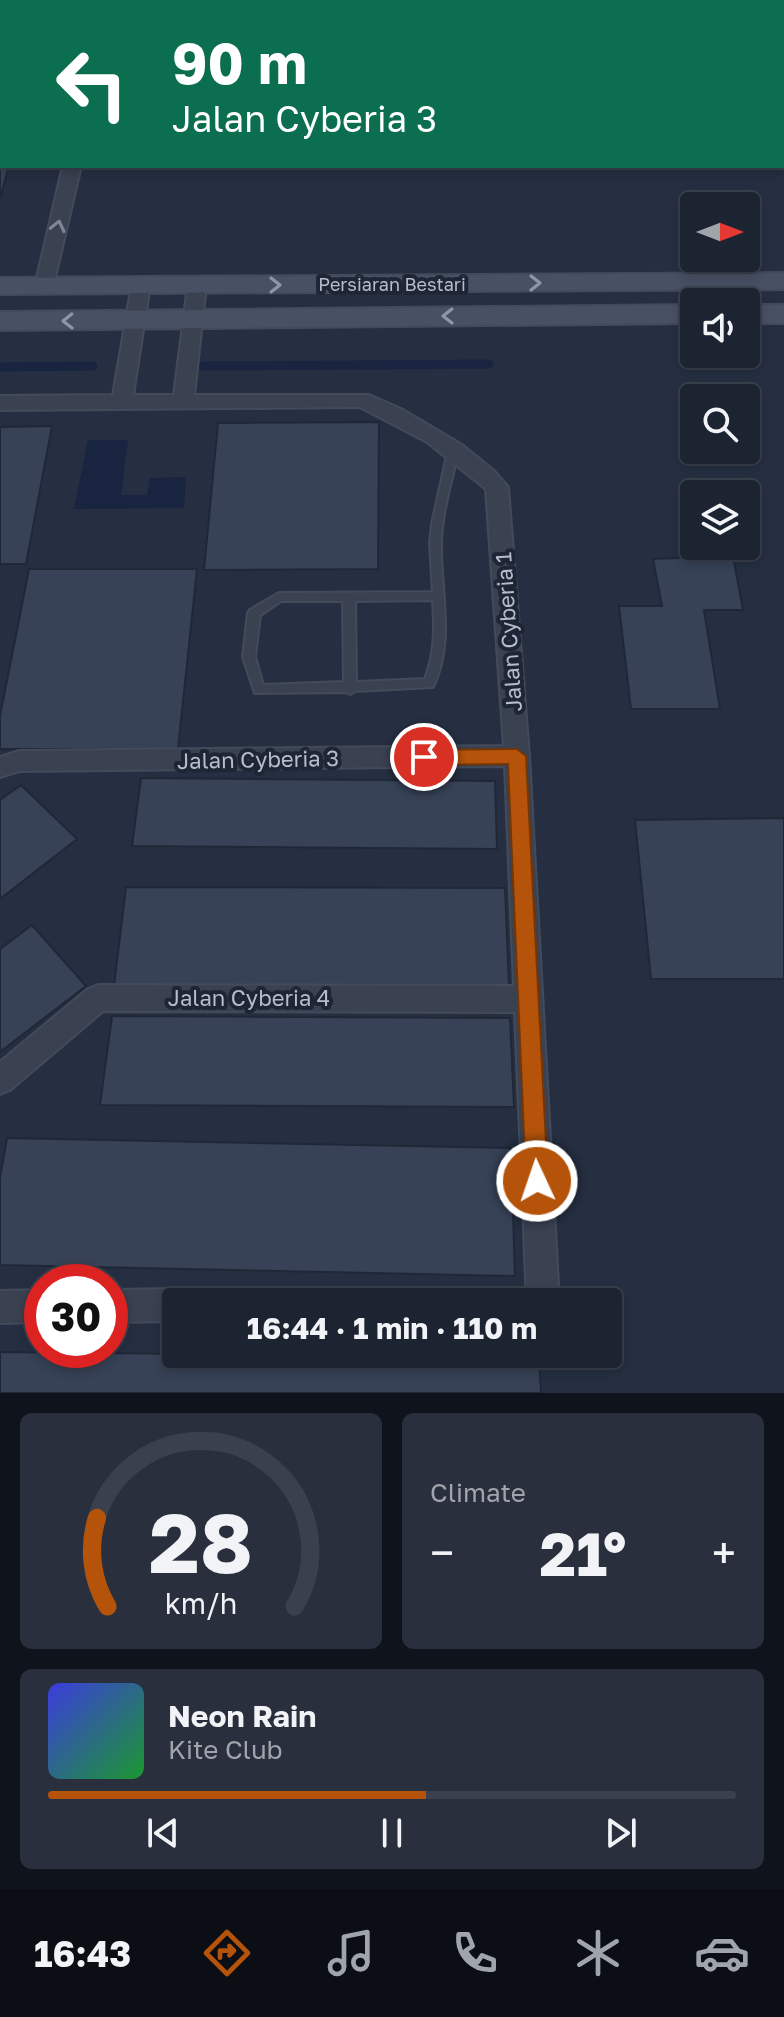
<!DOCTYPE html>
<html lang="en">
<head>
<meta charset="utf-8">
<style>
  body { margin:0; font-family:"Golos Text",sans-serif; background:#292f3d; color:#f1f3f6; height:100vh; display:flex; flex-direction:column; font-size:30px; white-space:nowrap }
  * { box-sizing:border-box; margin:0 }
  p { font-size:26px; color:#a0a4ab }
  .icon { flex:none; width:44px; height:44px; fill:none; stroke:currentColor; stroke-width:2; stroke-linecap:round; stroke-linejoin:round }
  .map { position:relative; height:1393px; overflow:hidden }
  .drawer { display:flex; flex-direction:column; gap:20px; padding:20px; background:#0f131b; flex:1 }
  .drawer>* { flex:none }
  .top-card { position:absolute; left:0px; top:0px; width:784px; height:168px; box-shadow:0 4px 12px #0003,0 0 0 2px #3a404d; background:#0b6e4f; color:#fff; overflow:hidden }
  .needle { width:52px; rotate:90deg }
  .tools { position:absolute; left:680px; top:192px; display:grid; gap:16px }
  .tools a { display:grid; place-items:center; width:80px; height:80px; border-radius:8px; background:#1c2331; box-shadow:0 4px 12px #0003,0 0 0 2px #3a404d; font-size:40px }
  .speed { position:absolute; left:24px; top:1264px; display:flex; gap:16px; font-size:40px; font-weight:700; text-align:center }
  .speed>* { display:grid; place-content:center; width:104px; height:104px; border-radius:50%; background:#1c2331; box-shadow:0 4px 12px #0003,0 0 0 2px #3a404d; line-height:1 }
  .speed .limit { border:12px solid #d22; background:#fff; color:#111 }
  .pin { position:absolute; display:grid; place-items:center; width:68px; height:68px; color:#fff; margin:-34px; border:4px solid #fff; border-radius:50%; box-shadow:0 2px 8px #0007 }
  .me { position:absolute; width:88px; margin:-44px; rotate:357deg; stroke-linejoin:round; filter:drop-shadow(0 0 6px #0008) }
  .turn { display:flex; align-items:center; gap:28px; height:168px; padding:0 40px; font-size:36px }
  .turn .icon { width:104px; height:104px; stroke-width:2.5 }
  .turn b { display:block; font-size:56px; line-height:68px }
  .big { font-size:60px; font-weight:700; line-height:1.1 }
  .drawer .tile { flex:1; display:flex; flex-direction:column; justify-content:center; gap:12px; min-width:0; padding:0 28px; border-radius:12px; background:#292f3d }
  .drawer .dial { align-items:center; gap:0 }
  .dial svg { height:208px; overflow:visible; fill:none; stroke:#3a404d; stroke-width:7; stroke-linecap:round; text-anchor:middle }
  .dial text { fill:#f1f3f6; stroke:none }
  .song { display:flex; align-items:center; gap:24px }
  .cover { width:96px; height:96px; border-radius:12px; background:linear-gradient(135deg,hsl(240 70% 55%),hsl(130 70% 35%)) }
  .played { height:8px; border-radius:4px; background:linear-gradient(90deg,#b45309 55%,#3a404d 55%) }
  .keys { display:flex; justify-content:space-around; direction:ltr }
  .heat { display:flex; justify-content:space-between; align-items:center; font-size:44px; direction:ltr }
  .drawer .tiles { flex:1; display:grid; gap:20px; grid-template-columns:1fr 1fr }
  .tile:last-child { grid-column:span 2 }
  .trip { position:absolute; left:162px; top:1288px; width:460px; height:80px; border-radius:8px; background:#1c2331; box-shadow:0 4px 12px #0003,0 0 0 2px #3a404d; font-weight:700; line-height:80px; text-align:center }
  .tab-bar { display:flex; height:128px; justify-content:space-around; align-items:center; background:#0b0e14; color:#a0a4ab }
  .tab-bar .icon { width:56px; height:56px }
  .tab-bar .on { color:#b45309 }
  .tab-bar b { font-size:36px; color:#f1f3f6 }
  .map>svg:first-child { display:block }
  .water { fill:#182440 }
  .lines { fill:none; stroke-linecap:round; stroke-linejoin:round }
  .stream { stroke:#182440; stroke-width:9 }
  .building { fill:#374257; stroke:#202838; stroke-width:2 }
  .service-casing { stroke:#434a5a; stroke-width:4 }
  .minor-casing { stroke:#434a5a; stroke-width:4 }
  .secondary-casing { stroke:#434a5a; stroke-width:4 }
  .service { fill:#3a4151; fill-rule:evenodd }
  .minor { fill:#3a4151; fill-rule:evenodd }
  .secondary { fill:#485064; fill-rule:evenodd }
  .oneway { stroke:#7e8594 }
  .oneway2 { stroke:#9096a7 }
  .route { fill:#b45309; stroke:#753606; stroke-width:2 }
  .labels { text-anchor:middle; dominant-baseline:central; stroke-width:8; stroke-linejoin:round; paint-order:stroke }
  .far-street-label { font-size:18px; fill:#b6bccb; stroke:#1e2636 }
  .street-label { font-size:22px; fill:#b6bccb; stroke:#1e2636 }
</style>
</head>
<body>
<div class="map">
<svg width="784" height="1393" viewBox="0 0 784 1393">
  <rect width="100%" height="100%" fill="#252f41"/>
  <!-- water -->
  <path class="water" d="M88,440H128L121,495H147L150,478L186,477L184,508L74,509Z"/>
  <g class="lines">
    <!-- stream -->
    <path class="stream" d="M203,366L489,364
      M0,367L93,366"/>
  </g>
  <!-- building -->
  <path class="building" d="M0,0H54L2,2V64Z
    M0,88L2,166H9L0,198Z
    M379,422L378,569L204,570L218,423Z
    M52,426L26,564H0V427Z
    M733,556L743,610H704L720,709H631L619,606H662L653,559Z
    M29,569H197L178,749H0V716Z
    M141,778L495,781L497,849L132,846Z
    M21,785L77,839L0,899V800Z
    M784,818V979H651L635,820Z
    M126,887L505,888L509,986H114Z
    M32,925L86,986L0,1052V949Z
    M112,1016L510,1018L514,1107L100,1105Z
    M7,1138L511,1148L515,1276L0,1265V1178Z
    M0,1352L539,1358L541,1393H0Z"/>
  <g class="lines">
    <!-- service casing -->
    <g class="service-casing">
      <path id="service" d="M384,0H392L394,2H386Z
        M453,447L458,451C452,481 442,511 441,542C440,591 455,641 433,687L355,691L350,694L345,692L255,693L243,657L248,613L250,610L279,593L433,592L430,543L432,524L448,451ZM433,600C435,627 435,654 425,679L356,682L355,601ZM281,601H343L344,682L263,685L255,657L260,615Z"/>
    </g>
    <!-- minor casing -->
    <g class="minor-casing">
      <path id="minor" d="M782,95H784V105H782Z
        M63,166H81L53,286L44,292L35,286Z
        M141,279L150,285L133,395H174L188,286L197,280L206,286L194,395H369L401,409L462,445L494,471L508,487L529,756L559,1302H527L515,1012L103,1011L10,1090L0,1094V1062L88,989L98,985L514,986L505,766L19,771L0,777V757L19,751L504,746L486,489L427,442L360,407L0,410V396L113,395L132,285Z
        M176,1289L187,1294L191,1302H176V1321L110,1322V1290Z
        M42,1290V1322L0,1323V1291Z"/>
    </g>
    <!-- secondary casing -->
    <g class="secondary-casing">
      <path id="secondary" d="M784,273V289L0,294V278Z
        M694,305V323L0,330V312Z
        M746,305H784V323H746Z"/>
    </g>
    <!-- service -->
    <use href="#service" class="service"/>
    <!-- minor -->
    <use href="#minor" class="minor"/>
    <!-- secondary -->
    <use href="#secondary" class="secondary"/>
  </g>
  <!-- one-way arrows -->
  <defs><path id="oneway-chevron" d="M-2-3.5L2.5 0L-2 3.5" fill="none" stroke-width="1.6" stroke-linecap="round" stroke-linejoin="round" transform="scale(2)"/></defs>
  <use class="oneway" href="#oneway-chevron" transform="translate(58 226) rotate(-77)"/>
  <g class="oneway2">
    <use href="#oneway-chevron" transform="translate(535 283)"/>
    <use href="#oneway-chevron" transform="translate(275 285)"/>
    <use href="#oneway-chevron" transform="translate(448 316) rotate(179)"/>
    <use href="#oneway-chevron" transform="translate(68 321) rotate(179)"/>
  </g>
  <!-- route -->
  <path class="route" d="M517,749L526,756L548,1181L545,1189L537,1192L529,1189L526,1181L508,764L424,765L414,757L424,750Z"/>
  <g class="labels">
    <!-- far-street labels -->
    <g class="far-street-label">
      <text x="392" y="284">Persiaran Bestari</text>
    </g>
    <!-- street labels -->
    <g class="street-label">
      <text transform="translate(508 632) rotate(-94)">Jalan Cyberia 1</text>
      <text transform="translate(258 759) rotate(-1)">Jalan Cyberia 3</text>
      <text x="249" y="997">Jalan Cyberia 4</text>
    </g>
  </g>
</svg>
<div class="tools">
<a><svg class="needle" viewBox="-14 -14 28 28"><path d="M0-13l5 13h-10z" fill="#e53935"/><path d="M0 13l5-13h-10z" fill="#a0a4ab"/></svg></a>
<a><svg class="icon" aria-label="sound" viewBox="0 0 24 24"><path d="M4 9h4l5-4v14l-5-4H4zM17 9q2 3 0 6"/></svg></a>
<a><svg class="icon" aria-label="search" viewBox="0 0 24 24"><circle cx="10" cy="10" r="6"/><path d="M15 15l6 6"/></svg></a>
<a><svg class="icon" aria-label="layers" viewBox="0 0 24 24"><path d="M12 4l9 5-9 5-9-5zM3 14l9 5 9-5"/></svg></a>
</div>
<div class="speed"><div class="limit">30</div></div>
<div class="pin" style="left:424px;top:757px;background:#d93025"><svg class="icon" aria-label="arrive" viewBox="0 0 24 24"><path d="M6 21V4h12l-3 4 3 4H6"/></svg></div>
<svg class="me" style="left:537px;top:1181px" viewBox="-20 -20 40 40"><circle r="17" fill="#b45309" stroke="#fff" stroke-width="3"/><path d="M0-11L8 9 0 5-8 9z" fill="#fff"/></svg>
<div class="trip">16:44 · 1 min · 110 m</div>
<div class="top-card">
<div class="turn"><svg class="icon" aria-label="left" viewBox="0 0 24 24"><path d="M17 20v-9H6M10 6l-5 5 5 5"/></svg><div><b>90 m</b>Jalan Cyberia 3</div></div>
</div>
</div>
<section class="drawer">
<div class="tiles">
<div class="tile dial"><svg viewBox="0 0 100 80">
<path d="M14 69A42 42 0 1 1 86 69"/>
<path d="M14 69A42 42 0 0 1 10 35" stroke="#b45309"/>
<text x="50" y="56" font-size="32" font-weight="700">28</text>
<text x="50" y="72" font-size="11">km/h</text>
</svg></div>
<div class="tile"><p>Climate</p>
<div class="heat"><a>−</a><b class="big">21°</b><a>+</a></div>
</div>
<div class="tile">
<div class="song"><i class="cover"></i><div><b>Neon Rain</b><p>Kite Club</p></div></div>
<div class="played"></div>
<div class="keys"><svg class="icon" aria-label="previous" viewBox="0 0 24 24"><path d="M18 5L8 12l10 7zM5 5v14"/></svg><svg class="icon" aria-label="pause" viewBox="0 0 24 24"><path d="M8 5v14M16 5v14"/></svg><svg class="icon" aria-label="next" viewBox="0 0 24 24"><path d="M6 5l10 7-10 7zM19 5v14"/></svg></div>
</div>
</div>
</section>
<nav class="tab-bar">
<b>16:43</b>
<svg class="icon on" aria-label="directions" viewBox="0 0 24 24"><path d="M12 3l9 9-9 9-9-9zM9 14v-3h6M13 9l2 2-2 2"/></svg>
<svg class="icon" aria-label="music" viewBox="0 0 24 24"><path d="M9 18V5l10-2v13"/><circle cx="6" cy="18" r="3"/><circle cx="16" cy="16" r="3"/></svg>
<svg class="icon" aria-label="phone" viewBox="0 0 24 24"><path d="M5 4h4l2 5-3 2q2 4 5 5l2-3 5 2v4C11 20 4 13 5 4z"/></svg>
<svg class="icon" aria-label="climate" viewBox="0 0 24 24"><path d="M12 3v18M4 7l16 10M4 17L20 7"/></svg>
<svg class="icon" aria-label="car" viewBox="0 0 24 24"><path d="M5 17H2v-5l4-1 3-4h7l3 4 3 1v5h-3M9 17h6M6 11h13"/><circle cx="7" cy="17" r="2"/><circle cx="17" cy="17" r="2"/></svg>
</nav>
</body>
</html>
